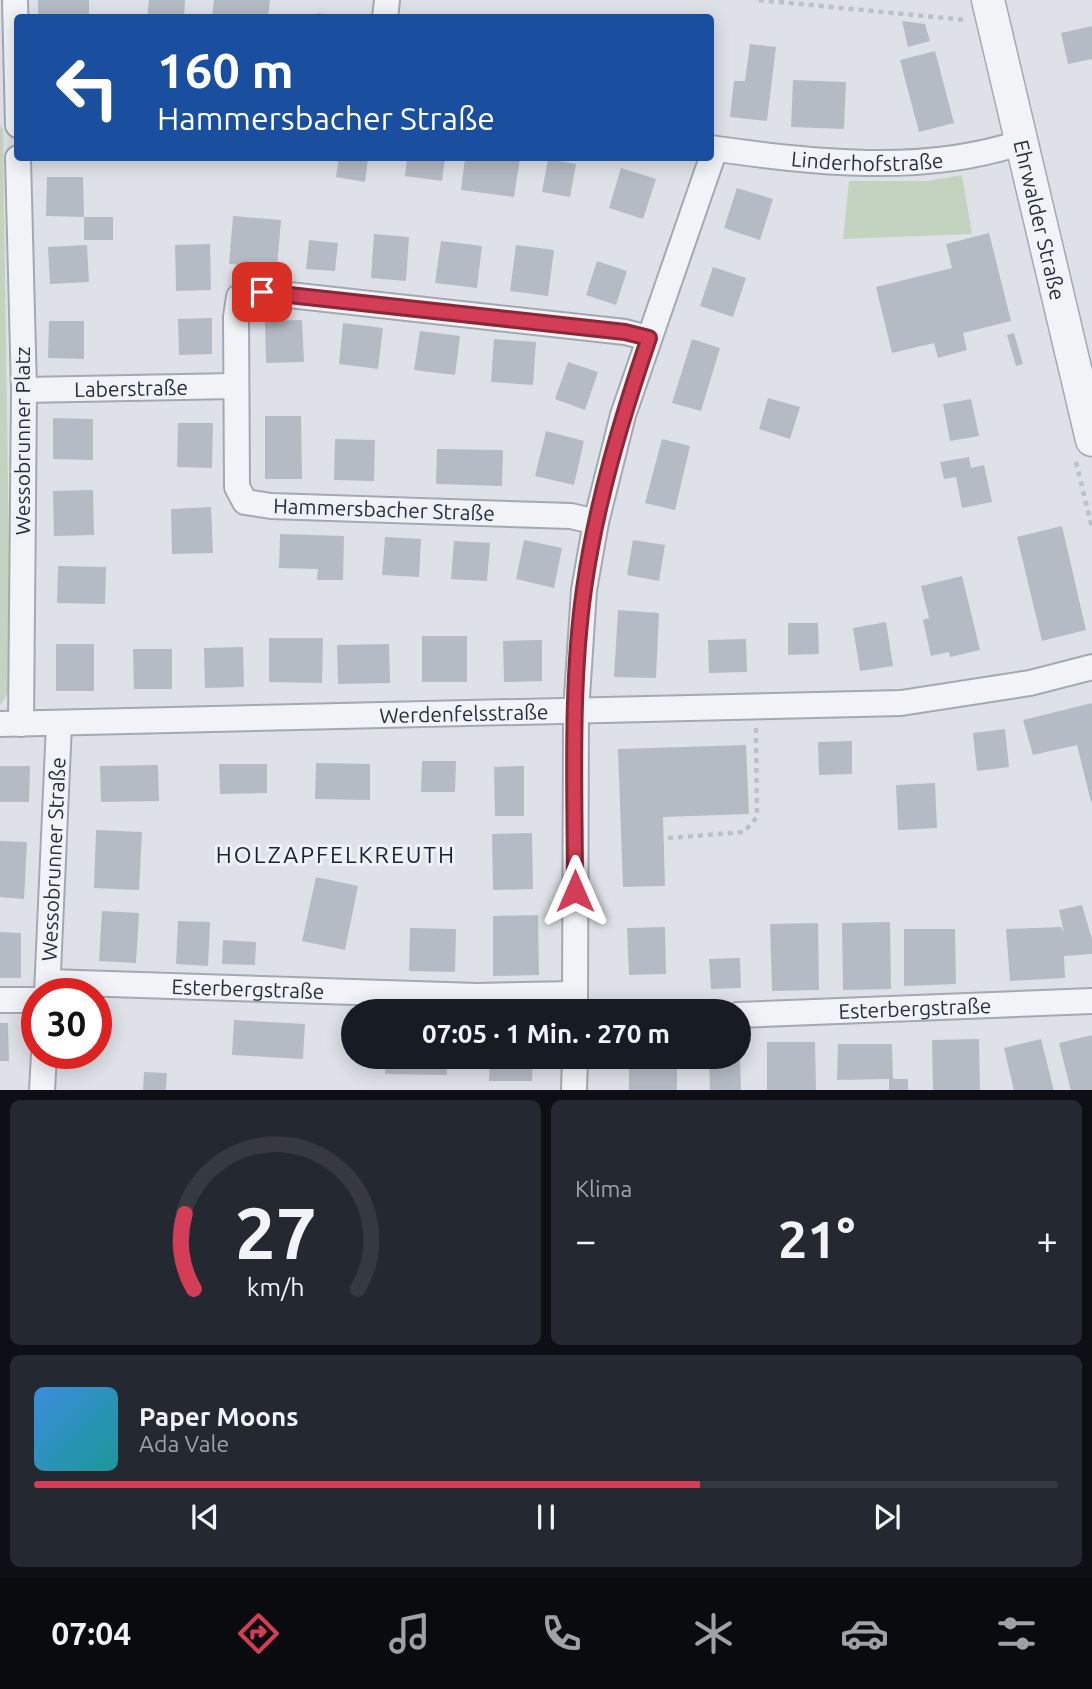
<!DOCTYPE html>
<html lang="de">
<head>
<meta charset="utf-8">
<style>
  body { margin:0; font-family:Ubuntu,sans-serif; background:#242831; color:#f1f3f6; height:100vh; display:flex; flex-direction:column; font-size:26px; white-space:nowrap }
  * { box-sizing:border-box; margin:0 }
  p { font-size:23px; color:#9ea1a6 }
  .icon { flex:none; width:38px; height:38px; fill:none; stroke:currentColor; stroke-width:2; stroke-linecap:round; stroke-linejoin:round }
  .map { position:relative; height:1090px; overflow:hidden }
  .details { display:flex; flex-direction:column; gap:10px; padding:10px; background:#0d0f14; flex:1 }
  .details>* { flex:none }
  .top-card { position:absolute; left:14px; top:14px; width:700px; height:147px; border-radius:7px; box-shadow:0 4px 18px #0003; background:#1a4fa0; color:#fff; overflow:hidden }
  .speed { position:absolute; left:21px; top:978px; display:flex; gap:14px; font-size:35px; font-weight:700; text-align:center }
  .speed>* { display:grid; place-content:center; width:91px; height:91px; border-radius:50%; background:#171b24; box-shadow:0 4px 18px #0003; line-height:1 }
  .speed .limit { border:10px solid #d22; background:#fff; color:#111 }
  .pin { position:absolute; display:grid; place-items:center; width:60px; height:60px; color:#fff; margin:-30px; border-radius:14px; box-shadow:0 4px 10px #0006 }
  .me { position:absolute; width:77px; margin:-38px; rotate:0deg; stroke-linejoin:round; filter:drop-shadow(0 0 5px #0008) }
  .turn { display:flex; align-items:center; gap:24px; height:147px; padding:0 28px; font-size:32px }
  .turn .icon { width:91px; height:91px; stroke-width:2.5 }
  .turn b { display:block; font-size:49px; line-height:60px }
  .big { font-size:52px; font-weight:700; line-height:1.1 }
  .details .tile { flex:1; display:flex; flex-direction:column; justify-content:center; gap:10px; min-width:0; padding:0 24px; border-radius:10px; background:#242831 }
  .details .dial { align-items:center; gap:0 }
  .dial svg { height:182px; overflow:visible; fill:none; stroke:#363941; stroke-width:7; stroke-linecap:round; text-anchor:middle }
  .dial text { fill:#f1f3f6; stroke:none }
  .song { display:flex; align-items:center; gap:21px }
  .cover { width:84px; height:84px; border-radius:10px; background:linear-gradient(135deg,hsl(210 70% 55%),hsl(180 70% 35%)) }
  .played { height:7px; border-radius:4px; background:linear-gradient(90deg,#d33d55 65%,#363941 65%) }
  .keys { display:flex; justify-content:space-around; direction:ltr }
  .heat { display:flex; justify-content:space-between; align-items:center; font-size:38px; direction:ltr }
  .details .tiles { flex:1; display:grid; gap:10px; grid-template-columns:1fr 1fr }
  .tile:last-child { grid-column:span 2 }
  .trip { position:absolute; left:341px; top:999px; width:410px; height:70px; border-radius:35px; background:#171b24; box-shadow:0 4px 18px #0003; font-weight:700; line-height:70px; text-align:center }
  .dock { display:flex; height:112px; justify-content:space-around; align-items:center; background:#090b0e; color:#9ea1a6 }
  .dock .icon { width:49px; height:49px }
  .dock .current { color:#d33d55 }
  .dock b { font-size:32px; color:#f1f3f6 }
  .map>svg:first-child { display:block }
  .green { fill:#c4d3bf }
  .building { fill:#b5bbc5 }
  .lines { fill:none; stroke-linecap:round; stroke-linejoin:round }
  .minor-casing { stroke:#a3a9b2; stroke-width:28 }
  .tertiary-casing { stroke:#a3a9b2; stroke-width:35 }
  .path { stroke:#bcc0c7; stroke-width:4.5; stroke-dasharray:5 5; stroke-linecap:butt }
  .minor { stroke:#f1f3f6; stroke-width:24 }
  .tertiary { stroke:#f1f3f6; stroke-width:32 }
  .route-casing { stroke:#892837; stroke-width:18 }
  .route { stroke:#d33d55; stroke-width:12 }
  .labels { text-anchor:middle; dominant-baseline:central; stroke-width:6; stroke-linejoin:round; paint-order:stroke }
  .street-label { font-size:21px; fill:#273040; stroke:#eef1f6 }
  .neighbourhood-label { font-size:23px; letter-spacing:2px; fill:#192130; stroke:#eef1f6 }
</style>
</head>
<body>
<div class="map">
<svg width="1092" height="1091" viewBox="0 0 1092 1091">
  <rect width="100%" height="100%" fill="#dee2e8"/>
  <!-- green -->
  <path class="green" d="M0,125L3,129L11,689L0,705Z
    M962,175L972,234L843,239L849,181H927Z"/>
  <!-- building -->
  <path class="building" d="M38,0H89V18H38Z
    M149,0H185L184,18H147Z
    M214,0H270L268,18H212Z
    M317,13L347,16V18H316Z
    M902,21L925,24L930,41L908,47Z
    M1092,26V59L1068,64L1061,33Z
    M750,44L776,47L767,121L730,117L734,81H745Z
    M935,51L954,123L919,132L900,60Z
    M793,80L846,82L844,129L791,127Z
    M339,158H368L365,182L336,177Z
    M407,158H445L442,181L405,176Z
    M465,158H520L514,197L461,190Z
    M548,159L576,164L570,197L542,192Z
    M621,168L656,179L643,219L609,208Z
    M47,177H83L84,217L46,216Z
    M737,188L773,199L760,240L724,228Z
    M233,216L281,220L277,268L229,264Z
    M84,217H113V240H84Z
    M989,233L1011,321L963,333L967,350L938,358L934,343L892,353L876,287L952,268L946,244Z
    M374,234L409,237L406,281L371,278Z
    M309,240L338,243L335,271L306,269Z
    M441,241L482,246L477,288L435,283Z
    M210,244L211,290L176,291L175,245Z
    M87,245L89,282L50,284L48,247Z
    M516,245L554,250L548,296L510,291Z
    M597,261L627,271L616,305L586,295Z
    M713,267L746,278L733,317L700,306Z
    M212,318V354L179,355L178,319Z
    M302,320L304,362L266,363L265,321Z
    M49,321H84V359L48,358Z
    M343,323L383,328L378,369L339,364Z
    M420,331L460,336L455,375L414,370Z
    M1014,333L1023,364L1016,366L1007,335Z
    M494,339L536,342L533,385L491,382Z
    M692,339L720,348L701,411L672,403Z
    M568,362L598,372L585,410L555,399Z
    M768,398L800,407L790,439L759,429Z
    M971,399L979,436L950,441L943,404Z
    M265,416H301L302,479H265Z
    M53,418L93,419V460L53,459Z
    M178,423H213L212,468L177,467Z
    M546,431L584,441L574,485L535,476Z
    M335,439L375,440L374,481L334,480Z
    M662,439L690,446L675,510L645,503Z
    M437,449L503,450L502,486L436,484Z
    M969,457L971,468L984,465L992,502L962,508L956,477L944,479L940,462Z
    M93,490L94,535L54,536L53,491Z
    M211,507L213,553L172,554L171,509Z
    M1062,526L1086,630L1042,641L1017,537Z
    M280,534L344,536L343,580H317L318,569L279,568Z
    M385,537L421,539L419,577L382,575Z
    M524,540L562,548L554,588L516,579Z
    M633,540L665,545L659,581L627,575Z
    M454,541L490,543L487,581L451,579Z
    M58,566L106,567L105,604L57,603Z
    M962,576L980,650L950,657L949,652L931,656L923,620L929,618L921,586Z
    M618,610L659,613L656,678L614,677Z
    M886,622L893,666L860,671L853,628Z
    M788,623H818L819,654L788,655Z
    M422,636H467V682H422Z
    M269,638H323L322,683L269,682Z
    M746,639L747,672L709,673L708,640Z
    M542,640V681L504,682L503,641Z
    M56,644H94V691H56Z
    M389,644L390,683L338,684L337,645Z
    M243,647L244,687L205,688L204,648Z
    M133,649H172V689H134Z
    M1092,703V802H1091L1077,745L1033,755L1023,720Z
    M1005,729L1009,767L977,771L973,733Z
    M852,741V774L819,775L818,742Z
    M746,745L749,814L663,817L665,886L623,887L618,749Z
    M422,761H456L455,792H421Z
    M316,763L370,764V800L315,799Z
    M219,764H267V793L220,794Z
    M158,765L159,801L101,802L100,766Z
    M0,766H30L29,802H0Z
    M524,766V816H495L494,767Z
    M935,783L937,828L898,830L896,785Z
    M96,830L142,832L139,890L94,888Z
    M532,833L533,889L493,890L492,834Z
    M0,841L27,842L24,899L0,897Z
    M316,877L358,886L345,950L302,941Z
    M1082,905L1092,939V954L1064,956L1065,978L1010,981L1006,929L1061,927L1064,933L1059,910Z
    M102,911L139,913L136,963L99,961Z
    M538,915L539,975L493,976V916Z
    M178,921L210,922L208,966L176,964Z
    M890,922L891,989L843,990L842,923Z
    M818,923L819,990L772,991L770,924Z
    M665,927L666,974L629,975L627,928Z
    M410,928L456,929L455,972L409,971Z
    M904,929H955L956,984L904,986Z
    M0,932L21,933V978H0Z
    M223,940L256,942L255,965L222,964Z
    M740,958L741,988L711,989L709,959Z
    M234,1020L305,1024L303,1059L232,1055Z
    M0,1023H8L9,1061H0Z
    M1092,1035V1091H1071L1059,1043Z
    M979,1039L980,1091H933L932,1040Z
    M1041,1039L1054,1091H1014L1004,1048Z
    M767,1042H815L816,1091H767Z
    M838,1044H892L893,1079H908V1091H889V1079L837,1080Z
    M385,1057H447V1075L385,1074Z
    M490,1057H533L532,1081H489Z
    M629,1057H677V1091H629Z
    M709,1057H740L741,1091H710Z
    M144,1072L167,1073L166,1091H143Z"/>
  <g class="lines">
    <!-- minor casing -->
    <g class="minor-casing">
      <g id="minor">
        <path d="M15,0L18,125"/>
        <path d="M385,18L387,0"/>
        <path id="s1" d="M710,148C812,162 922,176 1022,142"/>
        <path d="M18,158L24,390L21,724"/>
        <path id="s2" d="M24,390L235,386"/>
        <path d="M596,522L571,516L271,506L245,502L237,487L236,317L239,297L262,292L625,332L648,338"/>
        <path id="s3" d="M0,724L901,703L1030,683L1092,667"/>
        <path id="s4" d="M48,982L477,996L574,994"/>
        <path id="s5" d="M47,994L59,724"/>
        <path d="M0,1000H37"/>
        <path d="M575,1012L576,712L584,590L596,522L623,415L715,149"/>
        <path id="s6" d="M738,1015L1092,1001"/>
        <path d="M42,1091L44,1054"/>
        <path d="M574,1091L575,1057"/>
      </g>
    </g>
    <!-- tertiary casing -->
    <g class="tertiary-casing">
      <g id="tertiary">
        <path id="s7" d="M988,0L1092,440"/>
      </g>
    </g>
    <!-- path -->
    <path class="path" d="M759,0L966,20
      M1076,462L1092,528
      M668,838L744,832L757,817L756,728"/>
    <!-- minor -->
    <use href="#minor" class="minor"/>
    <!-- tertiary -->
    <use href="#tertiary" class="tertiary"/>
  </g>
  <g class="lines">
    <!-- route casing -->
    <g class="route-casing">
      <path id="route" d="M262,292L625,332L649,338C621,420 596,504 584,589C570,689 575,791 575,891"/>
    </g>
    <!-- route -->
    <use href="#route" class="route"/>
  </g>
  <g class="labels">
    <!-- street labels -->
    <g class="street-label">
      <text stroke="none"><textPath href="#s1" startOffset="158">Linderhofstraße</textPath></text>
      <text stroke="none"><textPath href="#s7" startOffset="226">Ehrwalder Straße</textPath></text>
      <text stroke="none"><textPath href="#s2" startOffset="107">Laberstraße</textPath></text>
      <text transform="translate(22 441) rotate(-90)">Wessobrunner Platz</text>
      <text transform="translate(384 509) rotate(2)">Hammersbacher Straße</text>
      <text stroke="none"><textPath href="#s3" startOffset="464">Werdenfelsstraße</textPath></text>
      <text stroke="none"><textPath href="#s5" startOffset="135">Wessobrunner Straße</textPath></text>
      <text stroke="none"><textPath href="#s4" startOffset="200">Esterbergstraße</textPath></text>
      <text stroke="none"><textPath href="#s6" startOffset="177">Esterbergstraße</textPath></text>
    </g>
    <!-- neighbourhood labels -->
    <g class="neighbourhood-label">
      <text x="336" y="854">HOLZAPFELKREUTH</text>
    </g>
  </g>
</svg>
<div class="speed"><div class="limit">30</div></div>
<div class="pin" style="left:262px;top:292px;background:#d93025"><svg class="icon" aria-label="arrive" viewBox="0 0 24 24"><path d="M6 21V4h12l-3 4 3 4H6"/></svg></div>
<svg class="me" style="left:575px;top:891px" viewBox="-20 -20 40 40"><path d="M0-17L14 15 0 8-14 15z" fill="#d33d55" stroke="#fff" stroke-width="4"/></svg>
<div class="trip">07:05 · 1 Min. · 270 m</div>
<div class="top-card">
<div class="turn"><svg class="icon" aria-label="left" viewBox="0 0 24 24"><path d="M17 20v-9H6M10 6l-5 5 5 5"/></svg><div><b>160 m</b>Hammersbacher Straße</div></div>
</div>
</div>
<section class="details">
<div class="tiles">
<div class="tile dial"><svg viewBox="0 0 100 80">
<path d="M14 69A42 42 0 1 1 86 69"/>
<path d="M14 69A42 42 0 0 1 10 36" stroke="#d33d55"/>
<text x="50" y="56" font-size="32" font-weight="700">27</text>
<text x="50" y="72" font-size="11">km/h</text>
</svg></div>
<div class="tile"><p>Klima</p>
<div class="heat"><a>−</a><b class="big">21°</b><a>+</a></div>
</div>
<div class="tile">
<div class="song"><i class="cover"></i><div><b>Paper Moons</b><p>Ada Vale</p></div></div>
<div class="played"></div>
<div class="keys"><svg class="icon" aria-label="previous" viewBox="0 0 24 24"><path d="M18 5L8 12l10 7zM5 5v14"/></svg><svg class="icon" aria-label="pause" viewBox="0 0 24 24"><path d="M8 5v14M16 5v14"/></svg><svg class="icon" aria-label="next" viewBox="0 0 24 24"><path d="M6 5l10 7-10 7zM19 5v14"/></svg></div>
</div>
</div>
</section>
<nav class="dock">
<b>07:04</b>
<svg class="icon current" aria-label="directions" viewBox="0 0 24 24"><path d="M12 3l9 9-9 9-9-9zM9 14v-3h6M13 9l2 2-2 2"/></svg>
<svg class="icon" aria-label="music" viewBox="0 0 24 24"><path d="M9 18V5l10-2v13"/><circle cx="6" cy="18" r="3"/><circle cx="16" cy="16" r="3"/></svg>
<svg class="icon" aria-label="phone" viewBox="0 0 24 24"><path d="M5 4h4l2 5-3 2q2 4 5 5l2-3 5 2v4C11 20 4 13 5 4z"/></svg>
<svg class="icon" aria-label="climate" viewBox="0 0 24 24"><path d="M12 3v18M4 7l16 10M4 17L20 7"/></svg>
<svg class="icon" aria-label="car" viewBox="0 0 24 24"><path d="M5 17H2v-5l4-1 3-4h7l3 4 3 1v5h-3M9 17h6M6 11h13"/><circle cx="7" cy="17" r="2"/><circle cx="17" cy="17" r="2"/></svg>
<svg class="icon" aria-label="filters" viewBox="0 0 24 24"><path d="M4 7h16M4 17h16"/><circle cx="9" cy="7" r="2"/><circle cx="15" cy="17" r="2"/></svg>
</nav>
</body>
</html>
